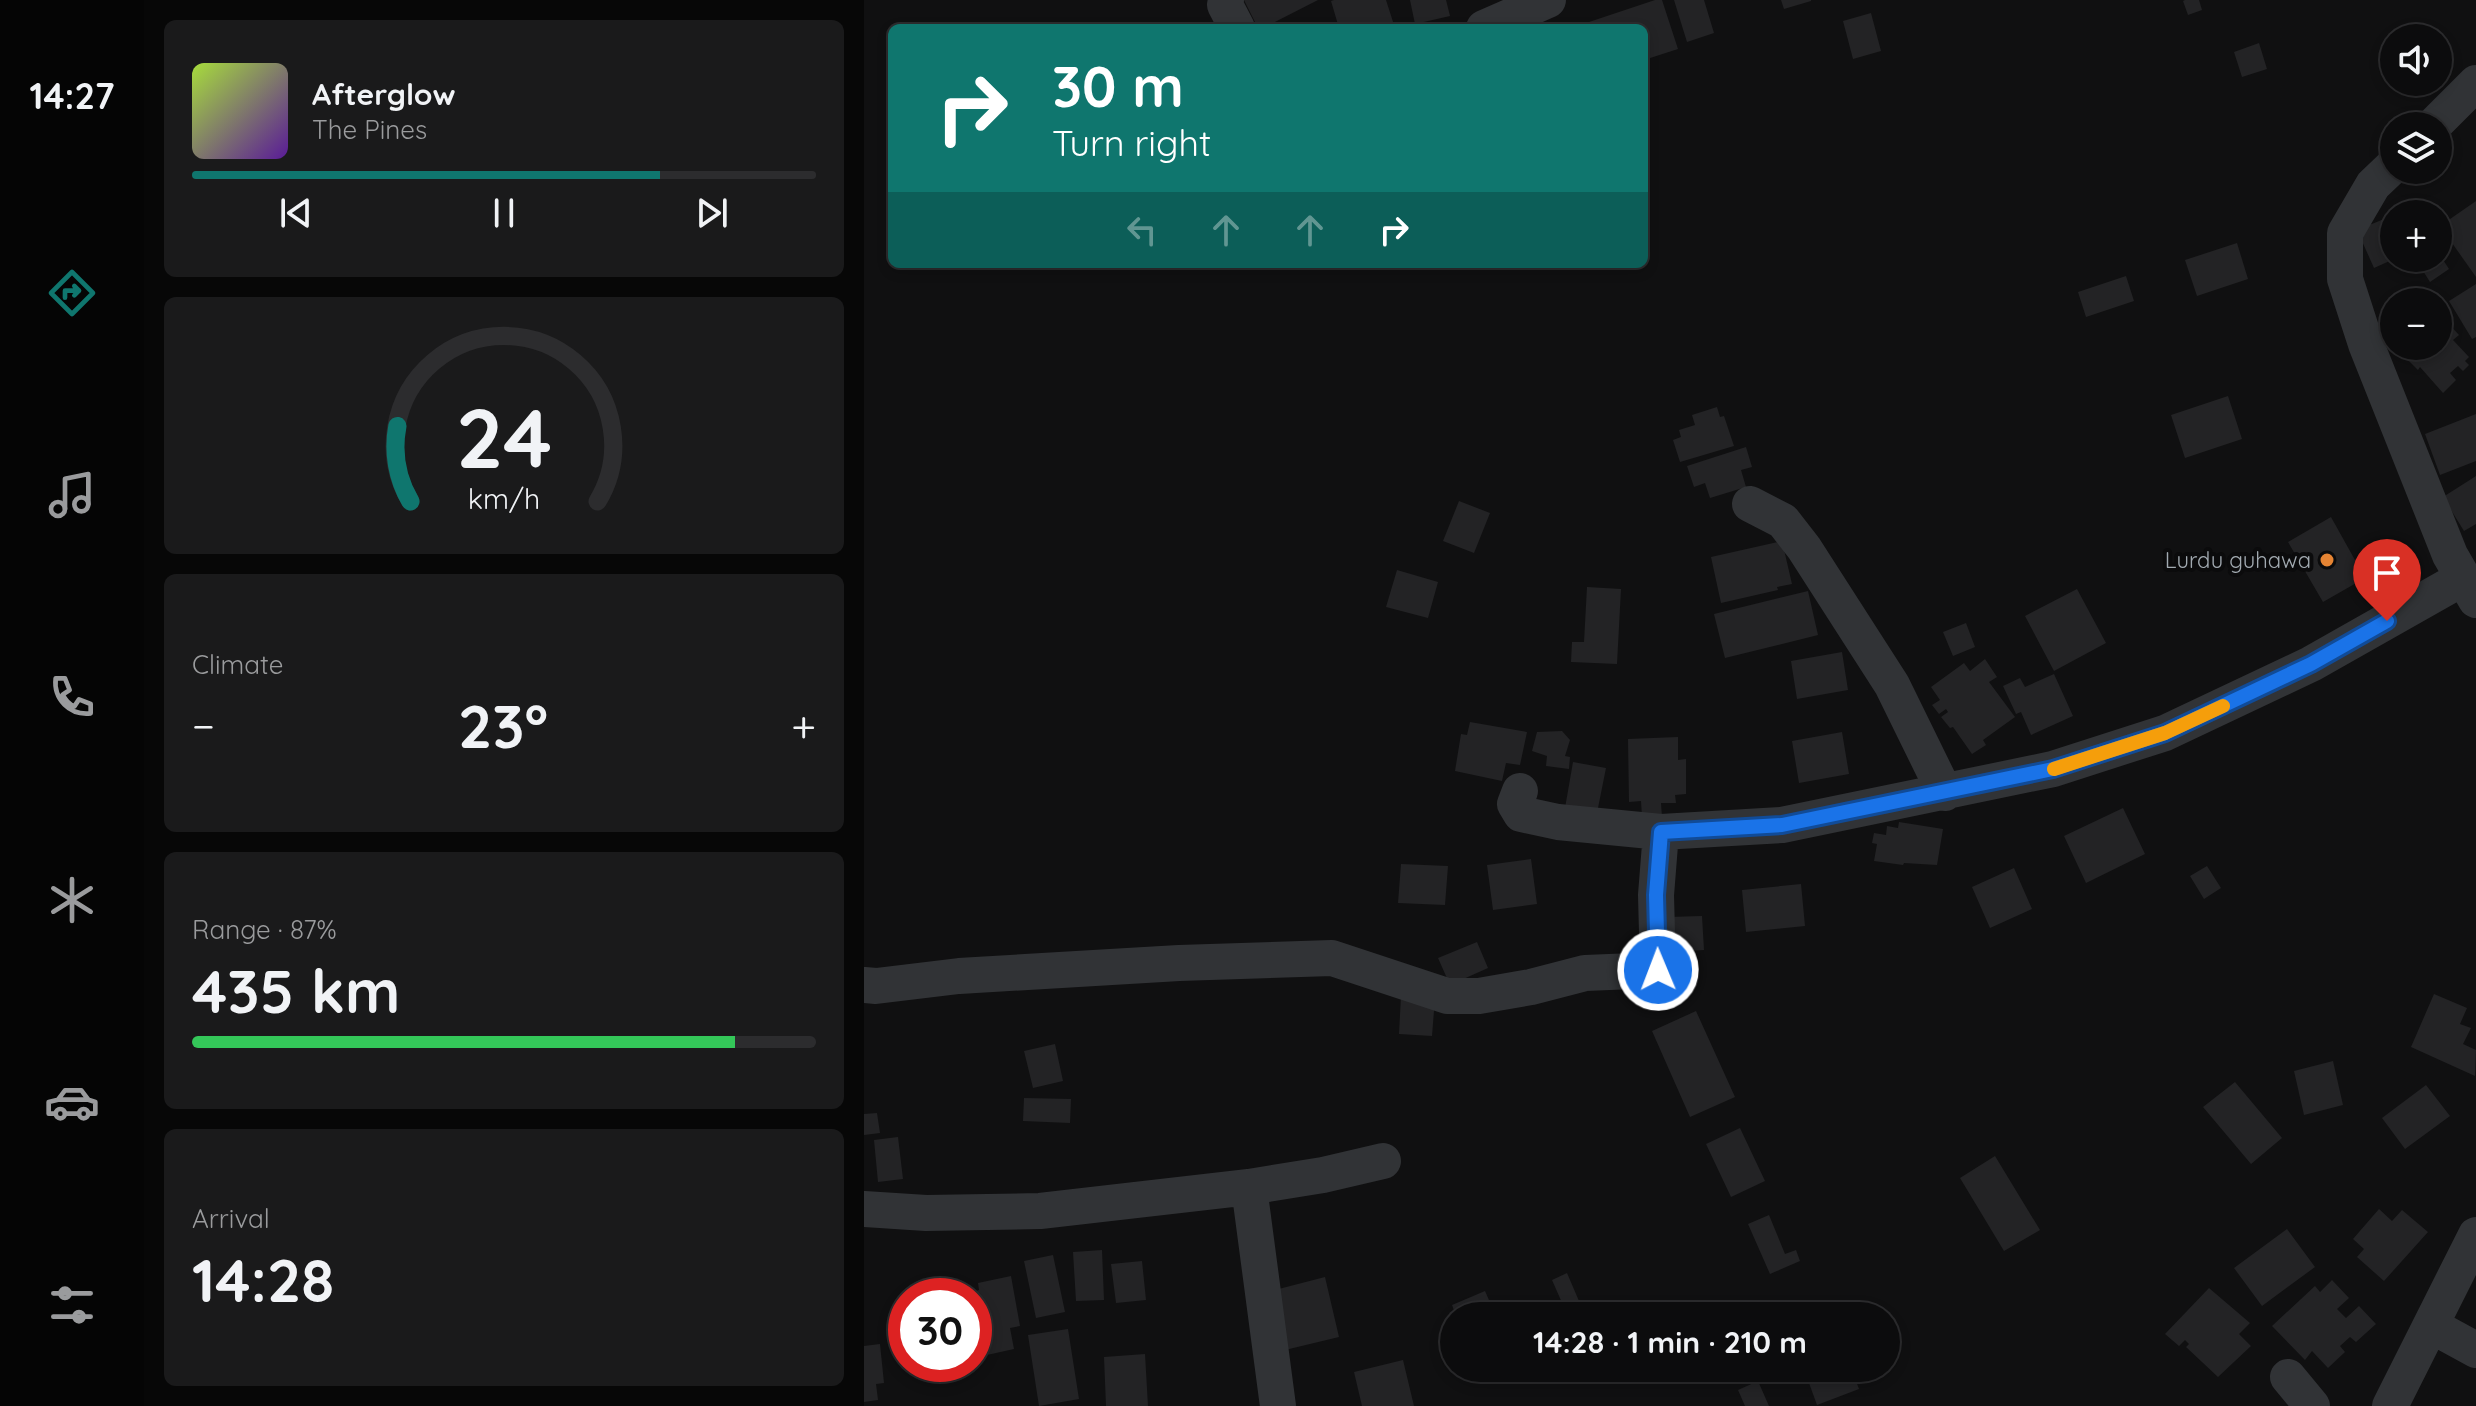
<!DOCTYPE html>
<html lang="en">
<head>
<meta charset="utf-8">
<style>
  body { margin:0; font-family:Quicksand,sans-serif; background:#1a1a1b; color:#f1f3f6; height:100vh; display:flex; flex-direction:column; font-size:30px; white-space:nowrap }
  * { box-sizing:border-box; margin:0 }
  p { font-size:26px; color:#9a9b9d }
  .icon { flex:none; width:44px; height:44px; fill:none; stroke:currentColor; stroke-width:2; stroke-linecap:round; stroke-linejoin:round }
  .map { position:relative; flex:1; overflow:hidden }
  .side { display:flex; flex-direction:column; gap:20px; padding:20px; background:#070707; width:720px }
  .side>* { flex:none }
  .top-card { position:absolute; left:24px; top:24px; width:760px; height:244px; border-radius:12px; box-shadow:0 4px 12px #0003,0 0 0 2px #2c2c2e; background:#0f766e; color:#fff; overflow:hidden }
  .fabs { position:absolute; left:1516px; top:24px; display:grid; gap:16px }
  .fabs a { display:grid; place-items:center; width:72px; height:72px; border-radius:50%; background:#0c0c0d; box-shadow:0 4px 12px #0003,0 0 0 2px #2c2c2e; font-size:40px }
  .speed { position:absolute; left:24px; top:1278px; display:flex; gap:16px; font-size:40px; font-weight:700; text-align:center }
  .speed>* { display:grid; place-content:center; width:104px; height:104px; border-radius:50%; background:#0c0c0d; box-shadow:0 4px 12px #0003,0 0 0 2px #2c2c2e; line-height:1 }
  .speed .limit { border:12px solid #d22; background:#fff; color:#111 }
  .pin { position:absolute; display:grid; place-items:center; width:68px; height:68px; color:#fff; margin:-82px -34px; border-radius:50% 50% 50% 0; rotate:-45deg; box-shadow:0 0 8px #0007 }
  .pin .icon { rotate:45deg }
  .me { position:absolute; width:88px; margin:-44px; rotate:359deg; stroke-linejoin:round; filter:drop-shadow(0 0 6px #0008) }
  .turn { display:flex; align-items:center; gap:28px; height:168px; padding:0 32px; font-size:36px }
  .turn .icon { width:104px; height:104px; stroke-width:2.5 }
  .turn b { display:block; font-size:56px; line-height:68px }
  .lanes { display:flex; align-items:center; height:76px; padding:0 32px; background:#0003; justify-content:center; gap:40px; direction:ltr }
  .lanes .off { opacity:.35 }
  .big { font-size:60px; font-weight:700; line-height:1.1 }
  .side .card { flex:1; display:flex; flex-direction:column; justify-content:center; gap:12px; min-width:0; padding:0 28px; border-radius:12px; background:#1a1a1b }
  .side .dial { align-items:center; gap:0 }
  .dial svg { height:208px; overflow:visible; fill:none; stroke:#2c2c2e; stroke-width:7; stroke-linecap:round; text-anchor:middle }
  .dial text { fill:#f1f3f6; stroke:none }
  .song { display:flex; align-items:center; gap:24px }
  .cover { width:96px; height:96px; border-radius:12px; background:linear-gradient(135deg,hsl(80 70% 55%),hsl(270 70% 35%)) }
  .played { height:8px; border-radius:4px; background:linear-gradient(90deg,#0f766e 75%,#2c2c2e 75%) }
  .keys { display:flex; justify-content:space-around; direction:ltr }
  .heat { display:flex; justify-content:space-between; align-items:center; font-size:44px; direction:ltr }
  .charge { height:12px; border-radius:6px; background:linear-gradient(90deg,#34c759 87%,#2c2c2e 0) }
  .trip { position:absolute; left:576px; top:1302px; width:460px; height:80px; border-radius:40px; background:#0c0c0d; box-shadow:0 4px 12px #0003,0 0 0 2px #2c2c2e; font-weight:700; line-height:80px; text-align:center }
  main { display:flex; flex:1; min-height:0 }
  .dock { display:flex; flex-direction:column; width:144px; justify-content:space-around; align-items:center; background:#050505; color:#9a9b9d }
  .dock .icon { width:56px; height:56px }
  .dock .selected { color:#0f766e }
  .dock b { font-size:36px; color:#f1f3f6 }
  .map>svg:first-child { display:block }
  .building { fill:#232325 }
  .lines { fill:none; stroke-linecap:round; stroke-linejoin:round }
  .minor { stroke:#313336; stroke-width:36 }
  .route-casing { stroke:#114b97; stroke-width:20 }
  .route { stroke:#1a73e8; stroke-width:14 }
  .slow { stroke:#f59e0b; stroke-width:14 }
  .poi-dot { fill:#e68433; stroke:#0b0b0c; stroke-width:3 }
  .labels { text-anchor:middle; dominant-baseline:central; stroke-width:8; stroke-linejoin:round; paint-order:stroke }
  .poi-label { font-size:22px; fill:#a2aab1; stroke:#0b0b0c; text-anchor:end }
</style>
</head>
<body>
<main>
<nav class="dock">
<b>14:27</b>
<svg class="icon selected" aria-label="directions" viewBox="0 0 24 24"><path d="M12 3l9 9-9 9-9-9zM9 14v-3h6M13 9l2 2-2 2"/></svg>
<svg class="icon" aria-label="music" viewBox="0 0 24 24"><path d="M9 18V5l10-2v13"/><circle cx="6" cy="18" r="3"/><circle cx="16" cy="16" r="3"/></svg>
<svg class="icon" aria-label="phone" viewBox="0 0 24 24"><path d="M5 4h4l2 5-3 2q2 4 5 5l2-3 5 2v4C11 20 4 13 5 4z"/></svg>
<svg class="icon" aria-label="climate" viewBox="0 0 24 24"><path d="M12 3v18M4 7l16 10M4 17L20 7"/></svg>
<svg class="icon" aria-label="car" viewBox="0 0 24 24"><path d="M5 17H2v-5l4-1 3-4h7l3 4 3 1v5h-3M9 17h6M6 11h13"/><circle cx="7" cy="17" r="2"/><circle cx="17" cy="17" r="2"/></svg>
<svg class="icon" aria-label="filters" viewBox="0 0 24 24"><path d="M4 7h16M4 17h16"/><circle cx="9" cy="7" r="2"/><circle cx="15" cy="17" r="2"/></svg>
</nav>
<section class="side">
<div class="card">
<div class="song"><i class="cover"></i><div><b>Afterglow</b><p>The Pines</p></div></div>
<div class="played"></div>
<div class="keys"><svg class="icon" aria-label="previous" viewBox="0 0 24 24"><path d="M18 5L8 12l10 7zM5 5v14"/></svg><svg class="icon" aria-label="pause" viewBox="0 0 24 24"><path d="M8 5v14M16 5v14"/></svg><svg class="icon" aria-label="next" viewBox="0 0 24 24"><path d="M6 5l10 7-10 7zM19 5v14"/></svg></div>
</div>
<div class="card dial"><svg viewBox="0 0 100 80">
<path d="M14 69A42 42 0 1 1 86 69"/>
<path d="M14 69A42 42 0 0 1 9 40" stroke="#0f766e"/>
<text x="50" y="56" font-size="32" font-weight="700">24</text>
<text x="50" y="72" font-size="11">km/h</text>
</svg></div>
<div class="card"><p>Climate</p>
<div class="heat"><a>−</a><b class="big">23°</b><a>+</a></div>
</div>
<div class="card"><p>Range · 87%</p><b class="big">435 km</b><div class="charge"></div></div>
<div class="card"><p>Arrival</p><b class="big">14:28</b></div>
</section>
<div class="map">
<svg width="1612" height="1406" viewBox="0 0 1612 1406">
  <rect width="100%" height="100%" fill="#101011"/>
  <!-- building -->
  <path class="building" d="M380,0H454L399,28H394Z
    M470,0H522L531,28H475L467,1Z
    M546,0H582L586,16L551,24Z
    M791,0H798L814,49L780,60V28H707Z
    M810,0H840L850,33L823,42Z
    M917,0H947V1L920,9Z
    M1321,0H1335L1338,10L1324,15L1319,1Z
    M1007,13L1017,51L989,59L979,21Z
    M1395,43L1403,69L1378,77L1370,52Z
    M1612,201V277L1576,226Z
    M1552,205L1556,214H1532Z
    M1530,215V259L1510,268L1493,230Z
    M1373,243L1384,279L1333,296L1321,260Z
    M1574,252L1585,269L1566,282L1551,258H1574Z
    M1262,276L1270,301L1222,317L1214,292Z
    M1612,284V337L1608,339L1585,301Z
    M1574,312L1595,335L1589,340L1605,357L1601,361L1605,365L1599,371L1594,366L1586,373L1592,380L1579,393L1556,367L1554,370L1541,357L1546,353L1540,346H1574Z
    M1364,396L1378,439L1321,458L1307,415Z
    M853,407L856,417L860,416L870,446L816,462L809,440L817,437L815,430L831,425L828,415Z
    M1612,414V461L1576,475L1561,434Z
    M882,447L888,467L877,470L882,487L846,498L841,483L830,487L823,466Z
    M1612,476V524L1600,531L1579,497Z
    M595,501L626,513L610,553L579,541Z
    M1467,517L1501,578L1459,602L1424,542Z
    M918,541L928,584L913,587L914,590L857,603L847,557Z
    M533,570L574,582L564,618L522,607Z
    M723,587L757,589L753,664L707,662L708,642H720Z
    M1213,589L1242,643L1190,671L1161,616Z
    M944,591L954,635L861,658L850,614Z
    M1102,623L1111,647L1089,656L1079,632Z
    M978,652L984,690L933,699L927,661Z
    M1121,659L1133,677L1125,682L1151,717L1119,740L1122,745L1108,754L1089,727L1086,728L1077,717L1084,712L1082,709L1075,714L1068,705L1076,700L1067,687L1100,663L1106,671Z
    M1190,674L1209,716L1167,735L1157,712L1152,714L1139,686L1156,678L1161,687Z
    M606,722L663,732L656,765L642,763L638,781L591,771L597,734L603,735Z
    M698,731L706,740L701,756L706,757L705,769L682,766L683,756L668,751L673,732Z
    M978,732L985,774L935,783L928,741Z
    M814,737V760L822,759V794L811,795L812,803H797L798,817H778L777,801L765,802L764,739Z
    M709,762L742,768L733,813L701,808Z
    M1259,808L1281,854L1222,883L1200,836Z
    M1035,822L1079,829L1073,865L1040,863L1039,865L1010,861L1013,844L1008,843L1010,833L1022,835L1023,826L1034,828Z
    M667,859L673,904L629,910L623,865Z
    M537,864L584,866L581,905L534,903Z
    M1343,866L1357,888L1340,899L1326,876Z
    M1150,868L1168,909L1126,928L1108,887Z
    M937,884L941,926L882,932L878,890Z
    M838,916L840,950L805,952L804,917Z
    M613,942L624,968L586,985L574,958Z
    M1570,994L1603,1008L1596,1024L1607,1028L1599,1044L1612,1050L1611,1076L1547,1047Z
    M537,996L571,998L568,1036L535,1034Z
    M832,1011L871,1097L826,1117L788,1031Z
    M191,1044L199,1081L169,1088L160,1051Z
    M1469,1061L1479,1105L1440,1115L1430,1071Z
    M1371,1082L1418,1138L1387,1164L1339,1107Z
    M1562,1085L1586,1116L1541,1149L1518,1118Z
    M160,1098L207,1099L206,1123L159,1121Z
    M13,1113L16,1133L0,1135V1114Z
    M876,1128L901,1181L867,1197L842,1144Z
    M34,1137L39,1179L14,1182L10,1140Z
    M1131,1156L1176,1230L1140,1251L1096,1178Z
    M1515,1209L1528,1221L1538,1210L1564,1232L1520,1281L1493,1257L1500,1249L1489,1239Z
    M905,1215L921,1254L932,1250L936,1261L906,1274L884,1224Z
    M1423,1229L1451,1267L1398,1306L1370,1268Z
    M238,1250L240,1300L212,1301L209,1252Z
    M189,1255L201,1312L172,1318L160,1261Z
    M278,1261L282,1300L252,1303L247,1264Z
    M703,1273L718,1308L715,1310L718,1316H675L699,1305L688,1280Z
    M147,1276L156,1326L146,1328L150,1349L123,1355L110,1292L115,1290L114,1283Z
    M461,1277L475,1337L421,1350L407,1291Z
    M1468,1280L1485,1298L1473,1309L1482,1318L1495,1306L1512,1324L1492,1342L1486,1337L1476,1346L1481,1352L1464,1368L1448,1351L1441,1360L1408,1326L1451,1286L1456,1292Z
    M1345,1288L1386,1323L1375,1334L1387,1346L1354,1377L1322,1347L1325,1344L1321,1340L1315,1346L1301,1334Z
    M621,1291L632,1316H592L588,1305Z
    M204,1329L215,1399L175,1406L164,1335Z
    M16,1344L20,1383L12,1384L14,1400L0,1402V1346Z
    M281,1354L284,1406H242L240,1357Z
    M539,1360L550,1406H498L490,1372Z
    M615,1368H650L621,1381Z
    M987,1368L995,1389L953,1405L945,1383Z
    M894,1381L905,1406H881L874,1390Z"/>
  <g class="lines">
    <!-- minor -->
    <path class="minor" d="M362,0L361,5L373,28
      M620,28L684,0
      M1569,126L1612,83
      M1530,165L1509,185L1481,233V279L1502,344L1586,555L1612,600
      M886,504L919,521L940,548L1028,685L1081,793
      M656,791L651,804L657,814L694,822L797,832
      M0,985L12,986L95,976L315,963L468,958L583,996H615L667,987L721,973L794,970L792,895L797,832L918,825L1189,769L1301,733L1447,664L1599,578
      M385,1187L414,1406
      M0,1209L62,1213L176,1211L385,1187L459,1175L519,1161
      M1568,1326L1612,1350
      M1424,1377L1448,1406
      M1526,1406L1612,1235"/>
  </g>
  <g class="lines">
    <!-- route casing -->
    <g class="route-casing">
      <path id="route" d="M794,970L792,895L797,832L918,825L1189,769L1301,733L1447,664L1523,621"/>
    </g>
    <!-- route -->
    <use href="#route" class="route"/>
    <!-- slow -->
    <path class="slow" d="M1190,769L1301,733L1359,706"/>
  </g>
  <!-- markers -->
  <circle class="poi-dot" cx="1463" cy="560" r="8"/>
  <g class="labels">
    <!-- poi labels -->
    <g class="poi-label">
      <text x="1447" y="560">Lurdu guhawa</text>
    </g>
  </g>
</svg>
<div class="fabs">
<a><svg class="icon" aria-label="sound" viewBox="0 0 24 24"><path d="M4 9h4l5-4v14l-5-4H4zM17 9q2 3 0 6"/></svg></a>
<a><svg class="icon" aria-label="layers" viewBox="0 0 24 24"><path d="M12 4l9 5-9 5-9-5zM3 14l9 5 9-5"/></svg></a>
<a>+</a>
<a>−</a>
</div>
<div class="speed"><div class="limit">30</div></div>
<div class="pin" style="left:1523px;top:621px;background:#d93025"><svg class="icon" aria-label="arrive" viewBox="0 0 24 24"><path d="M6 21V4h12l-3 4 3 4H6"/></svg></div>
<svg class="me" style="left:794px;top:970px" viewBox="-20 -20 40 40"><circle r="17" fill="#1a73e8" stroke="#fff" stroke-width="3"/><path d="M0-11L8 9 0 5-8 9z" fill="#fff"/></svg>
<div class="trip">14:28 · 1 min · 210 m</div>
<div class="top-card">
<div class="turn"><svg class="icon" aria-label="right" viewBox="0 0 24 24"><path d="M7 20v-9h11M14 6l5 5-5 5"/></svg><div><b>30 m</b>Turn right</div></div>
<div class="lanes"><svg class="icon off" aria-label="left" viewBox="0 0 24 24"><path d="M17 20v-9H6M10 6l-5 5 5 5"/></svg><svg class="icon off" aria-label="ahead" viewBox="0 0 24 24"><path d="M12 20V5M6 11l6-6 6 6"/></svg><svg class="icon off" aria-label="ahead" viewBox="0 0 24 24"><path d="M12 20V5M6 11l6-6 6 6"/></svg><svg class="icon" aria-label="right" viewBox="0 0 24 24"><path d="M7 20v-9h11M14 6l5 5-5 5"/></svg></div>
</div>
</div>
</main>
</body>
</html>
